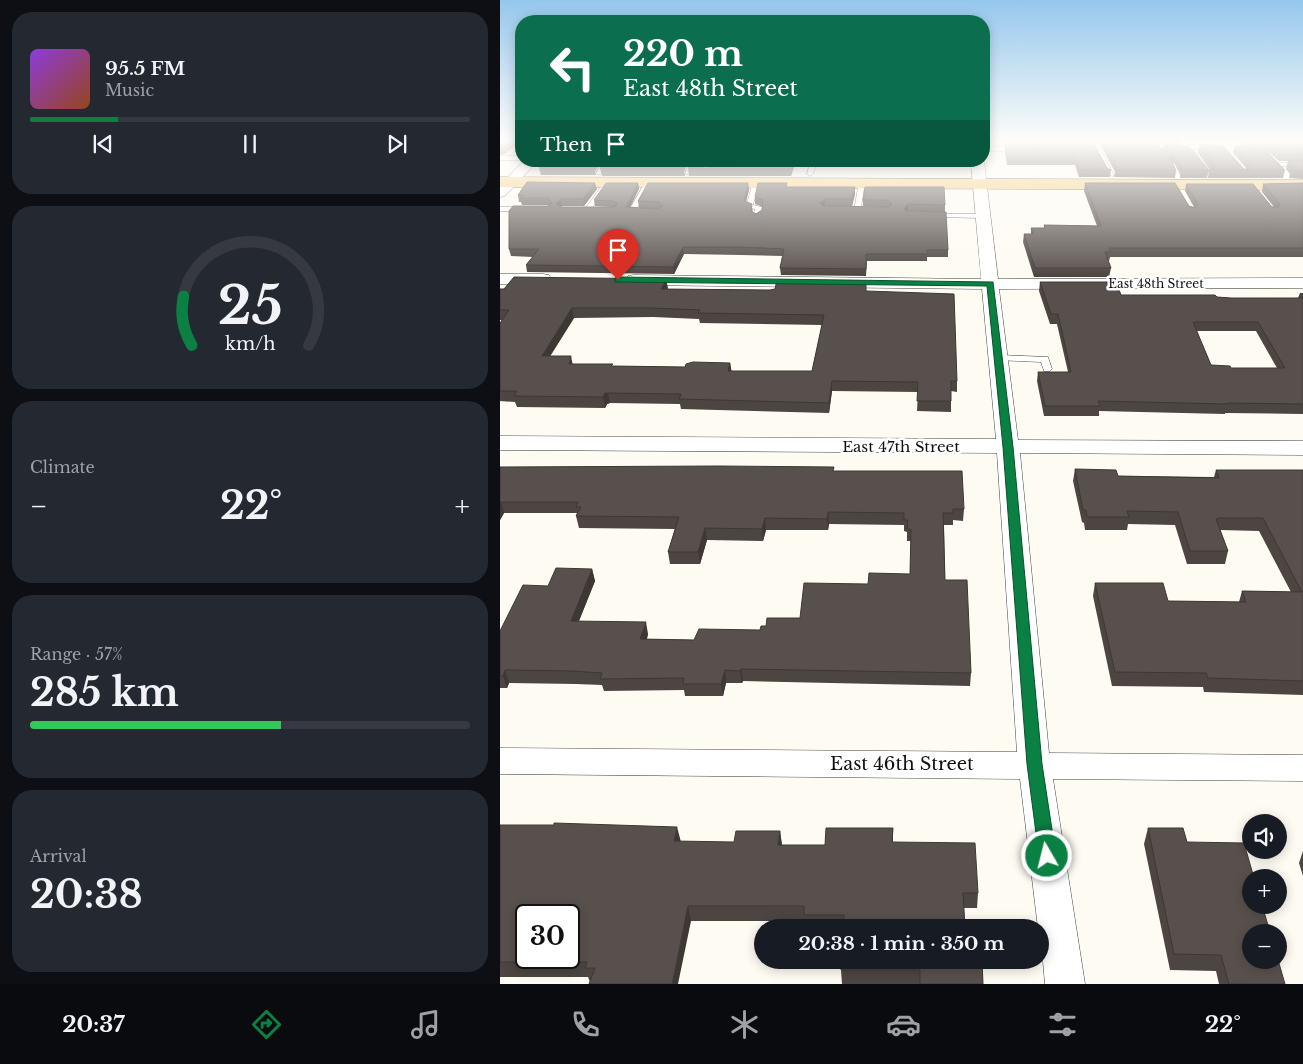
<!DOCTYPE html>
<html lang="en">
<head>
<meta charset="utf-8">
<style>
  body { margin:0; font-family:"Libre Baskerville",serif; background:#242831; color:#f1f3f6; height:100vh; display:flex; flex-direction:column; font-size:19px; white-space:nowrap }
  * { box-sizing:border-box; margin:0 }
  p { font-size:16px; color:#9ea1a6 }
  .icon { flex:none; width:28px; height:28px; fill:none; stroke:currentColor; stroke-width:2; stroke-linecap:round; stroke-linejoin:round }
  .map { position:relative; flex:1; overflow:hidden }
  .drawer { display:flex; flex-direction:column; gap:12px; padding:12px; background:#0d0f14; width:500px }
  .drawer>* { flex:none }
  .guide { position:absolute; left:15px; top:15px; width:475px; height:152px; border-radius:20px; box-shadow:0 2px 12px #0003; background:#0b6e4f; color:#fff; overflow:hidden }
  .fabs { position:absolute; left:742px; top:814px; display:grid; gap:10px }
  .fabs a { display:grid; place-items:center; width:45px; height:45px; border-radius:50%; background:#171b24; box-shadow:0 2px 12px #0003; font-size:25px }
  .speed { position:absolute; left:15px; top:904px; display:flex; gap:10px; font-size:25px; font-weight:700; text-align:center }
  .speed>* { display:grid; place-content:center; width:65px; height:65px; border-radius:50%; background:#171b24; box-shadow:0 2px 12px #0003; line-height:1 }
  .speed .limit { border:2px solid #111; border-radius:8px; background:#fff; color:#111 }
  .pin { position:absolute; display:grid; place-items:center; width:42px; height:42px; color:#fff; margin:-51px -21px; border-radius:50% 50% 50% 0; rotate:-45deg; box-shadow:0 0 5px #0007 }
  .pin .icon { rotate:45deg }
  .me { position:absolute; width:55px; margin:-28px; rotate:352deg; stroke-linejoin:round; filter:drop-shadow(0 0 4px #0008) }
  .turn { display:flex; align-items:center; gap:18px; height:105px; padding:0 25px; font-size:22px }
  .turn .icon { width:65px; height:65px; stroke-width:2.5 }
  .turn b { display:block; font-size:35px; line-height:42px }
  .then { display:flex; align-items:center; height:48px; padding:0 25px; background:#0003; gap:10px; font-size:19px }
  .big { font-size:38px; font-weight:700; line-height:1.1 }
  .drawer .card { flex:1; display:flex; flex-direction:column; justify-content:center; gap:8px; min-width:0; padding:0 18px; border-radius:20px; background:#242831 }
  .drawer .dial { align-items:center; gap:0 }
  .dial svg { height:130px; overflow:visible; fill:none; stroke:#363941; stroke-width:7; stroke-linecap:round; text-anchor:middle }
  .dial text { fill:#f1f3f6; stroke:none }
  .song { display:flex; align-items:center; gap:15px }
  .cover { width:60px; height:60px; border-radius:8px; background:linear-gradient(135deg,hsl(270 70% 55%),hsl(20 70% 35%)) }
  .played { height:5px; border-radius:2px; background:linear-gradient(90deg,#0b8043 20%,#363941 20%) }
  .keys { display:flex; justify-content:space-around; direction:ltr }
  .heat { display:flex; justify-content:space-between; align-items:center; font-size:28px; direction:ltr }
  .charge { height:8px; border-radius:4px; background:linear-gradient(90deg,#34c759 57%,#363941 0) }
  .trip { position:absolute; left:254px; top:919px; width:295px; height:50px; border-radius:25px; background:#171b24; box-shadow:0 2px 12px #0003; font-weight:700; line-height:50px; text-align:center }
  .tab-bar { display:flex; height:80px; justify-content:space-around; align-items:center; background:#090b0e; color:#9ea1a6 }
  .tab-bar .icon { width:35px; height:35px }
  .tab-bar .active { color:#0b8043 }
  .tab-bar b { font-size:22px; color:#f1f3f6 }
  main { display:flex; flex:1; min-height:0 }
  .map>svg:first-child { display:block }
  .lines { fill:none; stroke-linecap:round; stroke-linejoin:round }
  .lane-casing { stroke:#434343; stroke-width:1 }
  .street-casing { stroke:#434343; stroke-width:1 }
  .primary-casing { stroke:#212121; stroke-width:1 }
  .lane { fill:#fff; fill-rule:evenodd }
  .street { fill:#fff; fill-rule:evenodd }
  .primary { fill:#f2c76f; fill-rule:evenodd }
  .wall { fill:#4c4541; fill-rule:evenodd }
  .shaded-wall { fill:#3e3835 }
  .building { fill:#58504c; stroke:#3e3835; fill-rule:evenodd }
  .route { fill:#0b8043; stroke:#07532c }
  .labels { text-anchor:middle; dominant-baseline:central; stroke-width:5; stroke-linejoin:round; paint-order:stroke }
  .far-street-label { font-size:12px; fill:#101010; stroke:#fff }
  .street-label { font-size:15px; fill:#101010; stroke:#fff }
  .near-street-label { font-size:18px; fill:#101010; stroke:#fff }
</style>
</head>
<body>
<main>
<section class="drawer">
<div class="card">
<div class="song"><i class="cover"></i><div><b>95.5 FM</b><p>Music</p></div></div>
<div class="played"></div>
<div class="keys"><svg class="icon" aria-label="previous" viewBox="0 0 24 24"><path d="M18 5L8 12l10 7zM5 5v14"/></svg><svg class="icon" aria-label="pause" viewBox="0 0 24 24"><path d="M8 5v14M16 5v14"/></svg><svg class="icon" aria-label="next" viewBox="0 0 24 24"><path d="M6 5l10 7-10 7zM19 5v14"/></svg></div>
</div>
<div class="card dial"><svg viewBox="0 0 100 80">
<path d="M14 69A42 42 0 1 1 86 69"/>
<path d="M14 69A42 42 0 0 1 9 39" stroke="#0b8043"/>
<text x="50" y="56" font-size="32" font-weight="700">25</text>
<text x="50" y="72" font-size="11">km/h</text>
</svg></div>
<div class="card"><p>Climate</p>
<div class="heat"><a>−</a><b class="big">22°</b><a>+</a></div>
</div>
<div class="card"><p>Range · 57%</p><b class="big">285 km</b><div class="charge"></div></div>
<div class="card"><p>Arrival</p><b class="big">20:38</b></div>
</section>
<div class="map">
<svg width="803" height="984" viewBox="0 0 803 984">
  <rect width="100%" height="100%" fill="#fefbf3"/>
  <g class="lines">
    <!-- lane casing -->
    <g class="lane-casing">
      <path id="lane" d="M595,143L598,145L614,175L613,176L608,175L592,145Z
        M713,145L715,146V148L693,149L699,157L696,159L686,147L689,145Z
        M484,147H519L522,149L519,151H484Z
        M0,156H21V160H0Z
        M104,161H110L101,174H97L96,173Z
        M190,161H196L189,174H185Z
        M311,161H317L313,174L310,176L307,174Z
        M777,163H803V167L775,166V164Z
        M256,180L259,182L253,205L262,207L261,217L257,219L253,217L255,209L246,207L253,182Z
        M362,180L365,182L361,208L369,209L370,210C367,213 357,213 354,210L359,182Z
        M146,181L151,182L136,210L143,212L140,214L129,213L128,212Z
        M103,186L106,188L92,208L101,209V211H85V209L101,187Z
        M0,207H26L29,209L26,211H0Z
        M430,214H484L487,216L484,218L428,217L427,216Z
        M499,355L548,357L552,369L550,371H544L541,362L496,360V356Z"/>
    </g>
    <!-- street casing -->
    <g class="street-casing">
      <path id="street" d="M24,161H38L5,196L0,197V185Z
        M471,161H484L498,279L803,278V288L499,289L518,440L803,441V455L520,453L549,753L803,755V781L553,779L585,984H545L540,928H538L520,779L0,774V748L517,752L497,453L0,450V436L496,439L482,289L134,285L128,284L126,280L128,276L134,275L481,279Z
        M0,274H43L49,275L51,279L49,283L43,284H0Z"/>
    </g>
    <!-- primary casing -->
    <g class="primary-casing">
      <path id="primary" d="M0,177L803,180V190L0,187Z"/>
    </g>
    <!-- lane -->
    <use href="#lane" class="lane"/>
    <!-- street -->
    <use href="#street" class="street"/>
    <!-- primary -->
    <use href="#primary" class="primary"/>
  </g>
  <!-- wall -->
  <path class="wall" d="M503,140H677L681,146L709,170L707,178H680V174L674,163L672,164L676,170L675,178L614,177L615,172L600,144L596,141L593,143L607,168L611,170L610,177H579L575,165H507L505,153V146H538L504,145ZM658,142L662,143L664,148H660Z
    M736,140H803V142L761,143H803V179L789,178L790,174L786,169L788,161H779L770,153L768,152L785,170L783,178H708L709,170H710L698,153L699,145L744,169H747L733,153L735,146H743Z
    M102,161L95,171L96,175H41L39,168Z
    M188,161L184,171L185,176H102L100,168Z
    M296,161L291,176H189L188,168H203Z
    M138,183L139,189L130,207L139,208L138,201L248,183L249,190L246,202L253,210L252,212L256,214L262,210L263,207L255,204V197L287,187H355V194L352,206H325L384,207L363,206V200L365,187L445,205V212L410,211L448,250V257H427V261H367L366,276L281,275L280,268L283,256L241,255L184,254L174,274L27,272L26,265L33,257L11,256L9,249L49,205H22L21,202H19L18,195L97,189L84,206H62L61,207H111L95,206L94,200Z
    M585,183L694,207L685,191L686,184L774,207L762,192L763,184L803,183V257H610L609,261H608L611,268L609,277H534L523,242L524,234H531V228H544V225L597,226L584,191Z
    M540,282L621,295L717,297L731,298H798L800,293H803V414L725,413V414L599,411V416H544L537,381L538,372H568L557,324H550L539,291ZM696,331H756L777,368H731L711,365Z
    M168,288L167,289L366,291L457,381V392L451,391V412L417,411L418,392L332,391L329,413L181,409L180,404L110,403L107,404L105,408L17,407L15,402L0,401V323L2,320H0V289ZM153,317L199,319L200,323L322,325L312,371H231L230,363L185,367L113,366L73,364L50,356L74,318Z
    M0,467L334,471L464,509L463,521L453,520V525H444L445,580L471,673L470,686L243,681L242,683H226L223,696H185L184,690L104,691L102,685L76,684L9,683L7,688H0V631L48,586L92,569L95,581L79,621L148,634L147,639L194,640L260,630L266,626L300,618L368,584L410,574L411,541H407V532L404,531V525L329,524L328,530H266L263,541L207,540L200,564H170L168,552L175,529L79,528L76,516L77,513H4L0,520Z
    M575,469L618,476L714,477L716,470H803V695L704,692L703,687L612,686L593,596L595,583L668,601L739,602L742,591L791,592L759,531L720,530L728,551L725,564H687L675,525L628,524L627,530H585L584,523L582,522L573,481Z
    M0,825L181,842H234L280,831L282,845H325L393,828V842L478,893L477,908H464L465,928H305L304,921H191L90,982L88,977H0Z
    M648,828L785,984H719L716,971L670,970L644,844Z
    M803,851V876L799,863Z
    M482,960L483,984H342L341,970Z"/>
  <!-- shaded-wall -->
  <path class="shaded-wall" d="M10,140H20L5,154L0,155V146Z
    M591,140H596V141L591,143Z
    M675,156L674,163L668,165L669,157Z
    M95,161H102L95,171L93,165Z
    M184,161H188L184,171L182,166Z
    M202,161H206L203,169H201L200,166Z
    M293,161H296L291,176V169Z
    M95,183L97,189L84,206L83,199Z
    M138,183L139,189L127,213L126,207Z
    M248,183L249,190L244,208V201Z
    M355,187V194L352,206V199Z
    M61,199L62,206L58,208L56,204L57,202Z
    M325,199V206L320,210V203Z
    M408,204V211L404,216V209Z
    M183,247L184,254L174,274L173,267Z
    M166,279L168,288L163,298L161,289Z
    M72,308L74,318L44,366L42,356Z
    M71,356L73,366L69,364Z
    M230,363L232,373L228,371Z
    M332,381V391L329,413V403Z
    M105,393H108L110,403L107,404L105,408L103,397Z
    M1,502L4,513L0,520V503Z
    M328,512L329,524L328,530L327,519Z
    M265,518L266,530L263,541L262,529Z
    M205,528L207,540L200,564L198,552Z
    M92,569L95,581L74,633L71,621Z
    M146,622L148,634L143,651L140,639Z
    M241,669L243,681L242,683L240,671Z
    M5,670L9,683L7,688L3,676Z
    M225,670L226,683L223,696L221,684Z
    M177,827L181,842L174,841Z
    M280,831L282,846L278,845Z
    M188,906L191,921L178,984H172Z"/>
  <!-- building -->
  <path class="building" d="M0,140H10L3,146H0Z
    M540,140H592L607,168L611,170H580L575,158H508L505,146H538L542,141Z
    M602,140H656L660,148L666,149L668,146L664,140H677L681,146H689L709,170H681L682,168L675,156L669,157L676,170H615L617,167Z
    M746,140H757L762,144L803,143V154H780L772,145H767L765,150L785,170H709L715,168V166L699,145L723,146L744,169H751L752,166L735,146H753Z
    M45,161H95L93,165L95,168H39Z
    M106,161H184L182,166L184,168H100Z
    M193,161H202L200,166L202,168H208L211,161H293L291,169L188,168Z
    M788,161H803V171L791,170L794,168Z
    M27,182L95,183L83,199H61L57,202L56,204L61,207H115L117,203L114,201L94,200L106,183H138L126,207L158,209L163,206L159,202L138,201L148,183H248L244,201L252,204L251,211L256,214L262,210L263,200L255,197L258,183H287L286,187H355L352,199H325L320,203L323,206L389,207L391,206V203L387,200H363L365,187H444L445,205L408,204L404,209L406,211L446,212L448,250H427V254H366V269L280,268L284,249L240,247H183L173,267L26,265L39,249H9V211L13,206H48L52,203L48,198H21L24,195H18Z
    M585,183H675L689,206L695,208L698,204L686,184H753L772,207H779V203L763,184L803,183V248H609L611,252H605L611,268H535L524,234H533L531,228H545L544,225L601,226Z
    M14,277L166,279L161,289L270,290L275,289L277,280L366,281V291L454,294L457,381H451V401H417L418,382L332,381L329,403L179,399L181,394L108,393H105L103,397L14,396L17,391H0V323L9,310H0V289H4ZM72,308H152L200,310L198,313L324,315L312,371H228L230,363L193,362L186,364L185,367L111,366L113,364H69L71,356H42Z
    M540,282H616L621,295H715L717,297L731,298H803V404L727,403V404L598,401L600,406H545L538,372H571L558,314H551ZM693,322H758L785,368H731L730,366L711,365Z
    M220,466L334,467L333,471H462L464,509H453V513H443L445,580H467L471,673L241,669L240,671L225,670L221,684H183L184,678L100,679L102,673L72,671L5,670L3,676H0V631L23,585L48,586L56,568L92,569L71,621L146,622L140,639L194,640L199,629L260,630L261,626H266L267,618H300L304,583L368,584L369,573L410,574L411,529H407L408,520H404V513L328,512L327,519L265,518L262,529L205,528L198,552H168L179,517L76,516L81,507H76L78,502H1L0,503V467Z
    M575,469L616,470L618,476L719,478L716,470H803V681L708,678L706,673L615,672L595,583H663L668,601L746,602L742,591L802,592L763,518H718V519H716L728,551H690L678,512L627,511L629,517H587L586,510H583Z
    M54,823L177,827L174,841L234,842L236,831H280L278,845H325L326,828H393L392,842L475,843L478,893H463L465,928H343L344,915H304V906H188L172,984H89L95,968H85L87,962H0V825H54ZM26,915H69V958H26Z
    M648,828H683L687,842L744,843L754,878H751V905H762L770,932H751V960H778L785,984H729L721,955L674,954Z
    M341,960H482L483,984H420V970H341Z"/>
  <!-- sky -->
  <linearGradient id="sky" x2="0" y2="1"><stop stop-color="#95c7ed"/><stop offset="0.51" stop-color="#fffdfa"/><stop offset="1" stop-color="#fffdfa" stop-opacity="0"/></linearGradient>
  <rect width="803" height="277" fill="url(#sky)"/>
  <!-- route -->
  <path class="route" d="M118,277L493,282L513,447L542,764L556,856L553,861L547,863L541,861L539,856L527,764L503,447L487,286L115,282V278Z"/>
  <g class="labels">
    <!-- far-street labels -->
    <g class="far-street-label">
      <text x="656" y="283">East 48th Street</text>
    </g>
    <!-- street labels -->
    <g class="street-label">
      <text x="401" y="446">East 47th Street</text>
    </g>
    <!-- near-street labels -->
    <g class="near-street-label">
      <text x="402" y="764">East 46th Street</text>
    </g>
  </g>
</svg>
<div class="fabs">
<a><svg class="icon" aria-label="sound" viewBox="0 0 24 24"><path d="M4 9h4l5-4v14l-5-4H4zM17 9q2 3 0 6"/></svg></a>
<a>+</a>
<a>−</a>
</div>
<div class="speed"><div class="limit">30</div></div>
<div class="pin" style="left:118px;top:280px;background:#d93025"><svg class="icon" aria-label="arrive" viewBox="0 0 24 24"><path d="M6 21V4h12l-3 4 3 4H6"/></svg></div>
<svg class="me" style="left:547px;top:856px" viewBox="-20 -20 40 40"><circle r="17" fill="#0b8043" stroke="#fff" stroke-width="3"/><path d="M0-11L8 9 0 5-8 9z" fill="#fff"/></svg>
<div class="trip">20:38 · 1 min · 350 m</div>
<div class="guide">
<div class="turn"><svg class="icon" aria-label="left" viewBox="0 0 24 24"><path d="M17 20v-9H6M10 6l-5 5 5 5"/></svg><div><b>220 m</b>East 48th Street</div></div>
<div class="then">Then<svg class="icon" aria-label="arrive" viewBox="0 0 24 24"><path d="M6 21V4h12l-3 4 3 4H6"/></svg></div>
</div>
</div>
</main>
<nav class="tab-bar">
<b>20:37</b>
<svg class="icon active" aria-label="directions" viewBox="0 0 24 24"><path d="M12 3l9 9-9 9-9-9zM9 14v-3h6M13 9l2 2-2 2"/></svg>
<svg class="icon" aria-label="music" viewBox="0 0 24 24"><path d="M9 18V5l10-2v13"/><circle cx="6" cy="18" r="3"/><circle cx="16" cy="16" r="3"/></svg>
<svg class="icon" aria-label="phone" viewBox="0 0 24 24"><path d="M5 4h4l2 5-3 2q2 4 5 5l2-3 5 2v4C11 20 4 13 5 4z"/></svg>
<svg class="icon" aria-label="climate" viewBox="0 0 24 24"><path d="M12 3v18M4 7l16 10M4 17L20 7"/></svg>
<svg class="icon" aria-label="car" viewBox="0 0 24 24"><path d="M5 17H2v-5l4-1 3-4h7l3 4 3 1v5h-3M9 17h6M6 11h13"/><circle cx="7" cy="17" r="2"/><circle cx="17" cy="17" r="2"/></svg>
<svg class="icon" aria-label="filters" viewBox="0 0 24 24"><path d="M4 7h16M4 17h16"/><circle cx="9" cy="7" r="2"/><circle cx="15" cy="17" r="2"/></svg>
<b>22°</b>
</nav>
</body>
</html>
